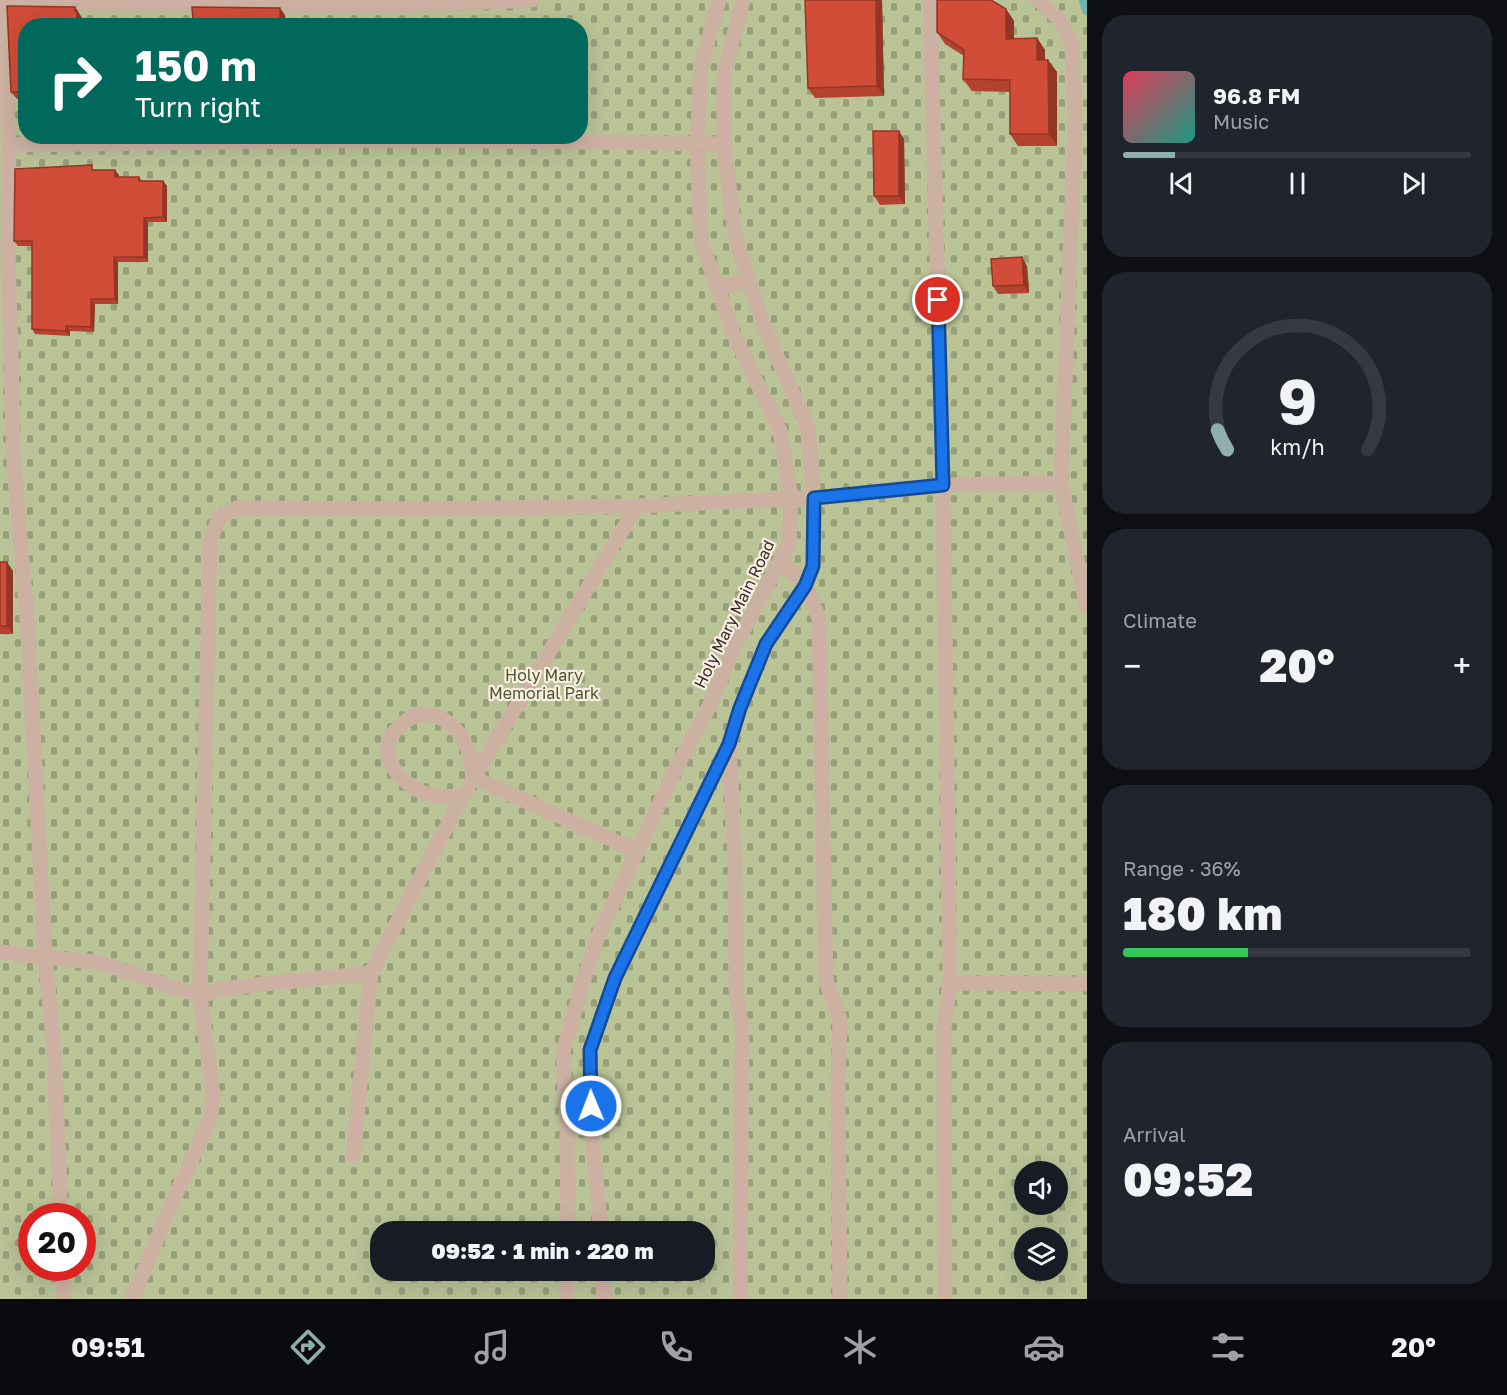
<!DOCTYPE html>
<html lang="en">
<head>
<meta charset="utf-8">
<style>
  body { margin:0; font-family:"Golos Text",sans-serif; background:#20242c; color:#f1f3f6; height:100vh; display:flex; flex-direction:column; font-size:22px; white-space:nowrap }
  * { box-sizing:border-box; margin:0 }
  p { font-size:20px; color:#9ea1a6 }
  .icon { flex:none; width:33px; height:33px; fill:none; stroke:currentColor; stroke-width:2; stroke-linecap:round; stroke-linejoin:round }
  .map { position:relative; flex:1; overflow:hidden }
  .panel { display:flex; flex-direction:column; gap:15px; padding:15px; background:#0d0f14; width:420px }
  .panel>* { flex:none }
  .guide { position:absolute; left:18px; top:18px; width:570px; height:126px; border-radius:24px; box-shadow:0 6px 24px #0002; background:#00695c; color:#fff; overflow:hidden }
  .fabs { position:absolute; left:1014px; top:1161px; display:grid; gap:12px }
  .fabs a { display:grid; place-items:center; width:54px; height:54px; border-radius:50%; background:#171b24; box-shadow:0 6px 24px #0002; font-size:30px }
  .speed { position:absolute; left:18px; top:1203px; display:flex; gap:12px; font-size:30px; font-weight:700; text-align:center }
  .speed>* { display:grid; place-content:center; width:78px; height:78px; border-radius:50%; background:#171b24; box-shadow:0 6px 24px #0002; line-height:1 }
  .speed .limit { border:9px solid #d22; background:#fff; color:#111 }
  .pin { position:absolute; display:grid; place-items:center; width:51px; height:51px; color:#fff; margin:-26px; border:3px solid #fff; border-radius:50%; box-shadow:0 2px 6px #0007 }
  .me { position:absolute; width:66px; margin:-33px; rotate:359deg; stroke-linejoin:round; filter:drop-shadow(0 0 4px #0008) }
  .turn { display:flex; align-items:center; gap:21px; height:126px; padding:0 18px; font-size:27px }
  .turn .icon { width:78px; height:78px; stroke-width:2.5 }
  .turn b { display:block; font-size:42px; line-height:51px }
  .big { font-size:45px; font-weight:800; line-height:1.1 }
  .panel .tile { flex:1; display:flex; flex-direction:column; justify-content:center; gap:9px; min-width:0; padding:0 21px; border-radius:24px; background:#20242c }
  .panel .dial { align-items:center; gap:0 }
  .dial svg { height:156px; overflow:visible; fill:none; stroke:#363941; stroke-width:7; stroke-linecap:round; text-anchor:middle }
  .dial text { fill:#f1f3f6; stroke:none }
  .song { display:flex; align-items:center; gap:18px }
  .cover { width:72px; height:72px; border-radius:9px; background:linear-gradient(135deg,hsl(350 70% 55%),hsl(170 70% 35%)) }
  .played { height:6px; border-radius:3px; background:linear-gradient(90deg,#8fafaf 15%,#363941 15%) }
  .keys { display:flex; justify-content:space-around; direction:ltr }
  .heat { display:flex; justify-content:space-between; align-items:center; font-size:33px; direction:ltr }
  .charge { height:9px; border-radius:4px; background:linear-gradient(90deg,#34c759 36%,#363941 0) }
  .trip { position:absolute; left:370px; top:1221px; width:345px; height:60px; border-radius:24px; background:#171b24; box-shadow:0 6px 24px #0002; font-weight:800; line-height:60px; text-align:center }
  .menu { display:flex; height:96px; justify-content:space-around; align-items:center; background:#090b0e; color:#9ea1a6 }
  .menu .icon { width:42px; height:42px }
  .menu .on { color:#8fafaf }
  .menu b { font-size:27px; color:#f1f3f6 }
  main { display:flex; flex:1; min-height:0 }
  .map>svg:first-child { display:block }
  .cemetery { fill:url(#cemetery-stones); fill-rule:evenodd }
  .lines { fill:none; stroke-linecap:round; stroke-linejoin:round }
  .stream { stroke:#73b3af; stroke-width:9 }
  .service { stroke:#ccb1a2; stroke-width:15 }
  .wall { fill:#b4422f }
  .shaded-wall { fill:#923626 }
  .building { fill:#d14d37; stroke:#923626; stroke-width:1.5 }
  .route-casing { stroke:#114b97; stroke-width:15 }
  .route { stroke:#1a73e8; stroke-width:10 }
  .labels { text-anchor:middle; dominant-baseline:central; stroke-width:4.5; stroke-linejoin:round; paint-order:stroke }
  .street-label { font-size:16px; fill:#362925; stroke:#fbeee4 }
  .park-label { font-size:16px; fill:#4a5727; stroke:#fbeee4 }
</style>
</head>
<body>
<main>
<div class="map">
<svg width="1087" height="1299" viewBox="0 0 1087 1299">
  <defs>
    <pattern id="cemetery-stones" width="16" height="16" patternUnits="userSpaceOnUse" patternTransform="scale(1.5)"><rect width="16" height="16" fill="#b9c396"/><path d="M2 7V4a2 2 0 0 1 4 0v3zM10 15v-3a2 2 0 0 1 4 0v3z" fill="#979e7a"/></pattern>
  </defs>
  <rect width="100%" height="100%" fill="#f3e3d7"/>
  <!-- cemetery -->
  <path class="cemetery" d="M0,0H1087V1299H0ZM26,26H580V136H26ZM1024,1172H1058V1204H1024ZM32,1216H82V1268H32ZM381,1232H705V1270H381ZM1024,1238H1058V1270H1024Z"/>
  <g class="lines">
    <!-- stream -->
    <path class="stream" d="M1083,0L1087,11"/>
    <!-- service -->
    <path class="service" d="M2,0L9,145L8,251L14,466L28,630L45,958L54,1047L61,1216
      M930,0L943,485L950,983L944,1028L945,1299
      M1038,0L1059,19L1072,43L1075,128L1061,483L1087,608
      M2,4L397,6L533,0
      M9,145L398,140L724,144
      M718,289L749,279
      M781,560L805,586L819,618L826,981L840,1019L838,1089L840,1299
      M729,747L735,861L736,990L742,1029L740,1299
      M462,797C451,796 437,797 426,794C408,787 386,768 388,747C388,737 396,730 402,724C428,701 459,723 468,751C471,760 472,769 474,778L637,851
      M0,952L101,963L200,996L228,988L371,973
      M950,983L1087,984
      M353,1156L371,973L462,797L637,506
      M568,1232L567,1130L563,1052L584,979L599,934L674,772L708,709L733,650L789,544L791,500L780,431L733,333L701,241L697,145L701,66L719,0
      M601,1232L591,1125L590,1050L615,979L729,744L740,708L766,644L805,586L813,566L814,546V498L808,428L763,324L735,236L724,144V73L743,0
      M63,1268L64,1299
      M602,1270L604,1299
      M132,1299L172,1203L211,1117L213,1094L200,996L210,542L219,517L237,508L424,509L637,506L814,498L943,485L1061,483
      M566,1299V1270"/>
  </g>
  <!-- wall -->
  <path class="wall" d="M805,0H882L884,96L815,98L808,88Z
    M7,6L75,7L82,18V26H26V107L24,105V99H17L11,92Z
    M1006,9L1014,21V39L1037,38L1045,50V60L1057,72V146H1018L1010,134V92L972,91L963,79L964,56L945,44L937,32Z
    M904,139L905,204L880,205L874,196Z
    M95,170L119,175V177H139L142,181H163L167,186V222H148V262H118V304H95L94,332L70,331V336L35,334L32,329V246H18L14,241Z
    M1027,266L1029,293L998,294L993,286Z
    M0,562L13,571V634H0Z"/>
  <!-- shaded-wall -->
  <path class="shaded-wall" d="M876,0H882L884,96L877,86Z
    M75,7L82,18V26H77Z
    M280,8L285,15L286,26H280Z
    M1006,9L1014,21V51L1006,39Z
    M1037,38L1045,50V72L1037,60Z
    M1048,60L1057,72V146L1049,134Z
    M899,131L904,139L905,204L899,196Z
    M115,170L119,175V182L115,177Z
    M163,181L167,186V222L163,217Z
    M144,218L148,222V262L144,257Z
    M114,257L118,262V304L115,299Z
    M1022,257L1027,266L1029,293L1024,285Z
    M91,299L95,304L94,332L91,327Z
    M66,326L70,331V336L66,331Z
    M7,562L13,571V634L7,626Z"/>
  <!-- building -->
  <path class="building" d="M805,0H876L877,86L808,88Z
    M937,0H991L1006,9V39L1037,38V60H1048L1049,134H1010V80L963,79L964,50L937,32Z
    M7,6L75,7V11H77V26H26V105H24V92H11Z
    M192,7L280,8V26H146V21H193Z
    M873,131H899V196H874Z
    M92,165V170H115V177H139V181H163V217L144,218V257H114L115,299H91V327L66,326V331L32,329V241H14L15,169Z
    M1022,257L1024,285L993,286L991,259Z
    M0,562H7V626H0Z"/>
  <g class="lines">
    <!-- route casing -->
    <g class="route-casing">
      <path id="route" d="M591,1106L590,1050L615,978L729,744L740,708L766,644L805,586L813,566L814,498L943,485L938,300"/>
    </g>
    <!-- route -->
    <use href="#route" class="route"/>
  </g>
  <g class="labels">
    <!-- street labels -->
    <g class="street-label">
      <text transform="translate(734 614) rotate(-64)">Holy Mary Main Road</text>
    </g>
    <!-- park labels -->
    <g class="park-label">
      <text x="544" y="675">Holy Mary<tspan x="544" dy="18">Memorial Park</tspan></text>
    </g>
  </g>
</svg>
<div class="fabs">
<a><svg class="icon" aria-label="sound" viewBox="0 0 24 24"><path d="M4 9h4l5-4v14l-5-4H4zM17 9q2 3 0 6"/></svg></a>
<a><svg class="icon" aria-label="layers" viewBox="0 0 24 24"><path d="M12 4l9 5-9 5-9-5zM3 14l9 5 9-5"/></svg></a>
</div>
<div class="speed"><div class="limit">20</div></div>
<div class="pin" style="left:938px;top:300px;background:#d93025"><svg class="icon" aria-label="arrive" viewBox="0 0 24 24"><path d="M6 21V4h12l-3 4 3 4H6"/></svg></div>
<svg class="me" style="left:591px;top:1106px" viewBox="-20 -20 40 40"><circle r="17" fill="#1a73e8" stroke="#fff" stroke-width="3"/><path d="M0-11L8 9 0 5-8 9z" fill="#fff"/></svg>
<div class="trip">09:52 · 1 min · 220 m</div>
<div class="guide">
<div class="turn"><svg class="icon" aria-label="right" viewBox="0 0 24 24"><path d="M7 20v-9h11M14 6l5 5-5 5"/></svg><div><b>150 m</b>Turn right</div></div>
</div>
</div>
<section class="panel">
<div class="tile">
<div class="song"><i class="cover"></i><div><b>96.8 FM</b><p>Music</p></div></div>
<div class="played"></div>
<div class="keys"><svg class="icon" aria-label="previous" viewBox="0 0 24 24"><path d="M18 5L8 12l10 7zM5 5v14"/></svg><svg class="icon" aria-label="pause" viewBox="0 0 24 24"><path d="M8 5v14M16 5v14"/></svg><svg class="icon" aria-label="next" viewBox="0 0 24 24"><path d="M6 5l10 7-10 7zM19 5v14"/></svg></div>
</div>
<div class="tile dial"><svg viewBox="0 0 100 80">
<path d="M14 69A42 42 0 1 1 86 69"/>
<path d="M14 69A42 42 0 0 1 9 59" stroke="#8fafaf"/>
<text x="50" y="56" font-size="32" font-weight="700">9</text>
<text x="50" y="72" font-size="11">km/h</text>
</svg></div>
<div class="tile"><p>Climate</p>
<div class="heat"><a>−</a><b class="big">20°</b><a>+</a></div>
</div>
<div class="tile"><p>Range · 36%</p><b class="big">180 km</b><div class="charge"></div></div>
<div class="tile"><p>Arrival</p><b class="big">09:52</b></div>
</section>
</main>
<nav class="menu">
<b>09:51</b>
<svg class="icon on" aria-label="directions" viewBox="0 0 24 24"><path d="M12 3l9 9-9 9-9-9zM9 14v-3h6M13 9l2 2-2 2"/></svg>
<svg class="icon" aria-label="music" viewBox="0 0 24 24"><path d="M9 18V5l10-2v13"/><circle cx="6" cy="18" r="3"/><circle cx="16" cy="16" r="3"/></svg>
<svg class="icon" aria-label="phone" viewBox="0 0 24 24"><path d="M5 4h4l2 5-3 2q2 4 5 5l2-3 5 2v4C11 20 4 13 5 4z"/></svg>
<svg class="icon" aria-label="climate" viewBox="0 0 24 24"><path d="M12 3v18M4 7l16 10M4 17L20 7"/></svg>
<svg class="icon" aria-label="car" viewBox="0 0 24 24"><path d="M5 17H2v-5l4-1 3-4h7l3 4 3 1v5h-3M9 17h6M6 11h13"/><circle cx="7" cy="17" r="2"/><circle cx="17" cy="17" r="2"/></svg>
<svg class="icon" aria-label="filters" viewBox="0 0 24 24"><path d="M4 7h16M4 17h16"/><circle cx="9" cy="7" r="2"/><circle cx="15" cy="17" r="2"/></svg>
<b>20°</b>
</nav>
</body>
</html>
